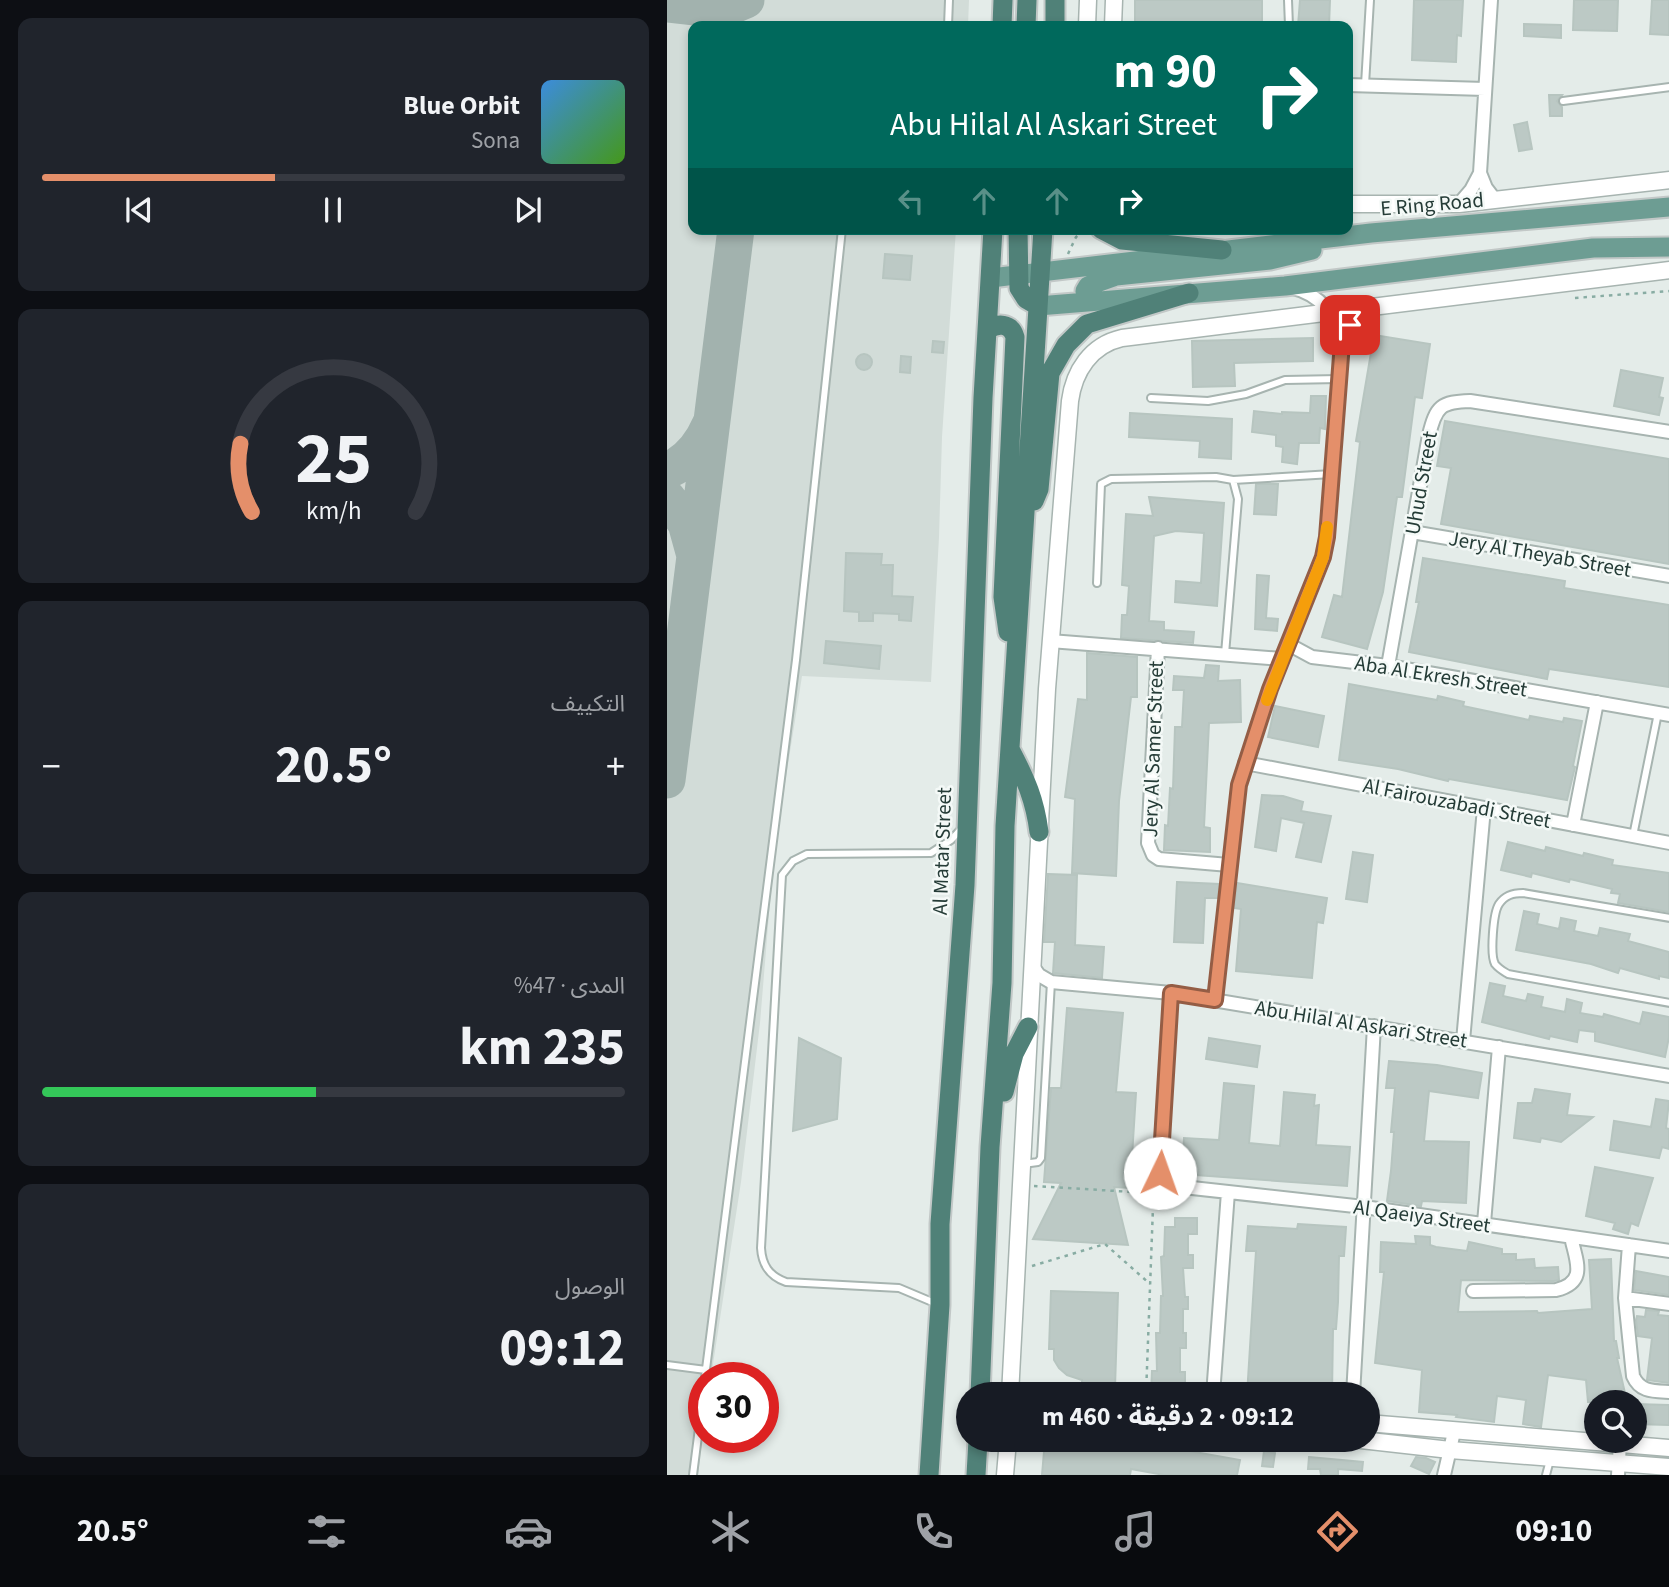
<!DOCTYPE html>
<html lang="ar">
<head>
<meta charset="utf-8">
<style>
  body { margin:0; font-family:"Source Sans 3","Noto Sans Arabic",sans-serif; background:#20242c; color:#f1f3f6; direction:rtl; height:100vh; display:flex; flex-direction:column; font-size:26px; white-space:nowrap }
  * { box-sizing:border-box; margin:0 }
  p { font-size:23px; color:#9ea1a6 }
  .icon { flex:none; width:38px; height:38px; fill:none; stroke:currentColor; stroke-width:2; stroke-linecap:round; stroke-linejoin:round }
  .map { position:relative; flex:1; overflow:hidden; direction:ltr }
  .panel { display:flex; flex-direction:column; gap:18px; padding:18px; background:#0d0f14; width:667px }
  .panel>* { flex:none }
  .banner { position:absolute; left:21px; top:21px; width:665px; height:214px; border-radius:14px; box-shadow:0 4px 10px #0003; direction:rtl; background:#00695c; color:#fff; overflow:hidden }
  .tools { position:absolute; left:917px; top:1390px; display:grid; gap:14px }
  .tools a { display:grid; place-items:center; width:63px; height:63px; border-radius:50%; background:#171b24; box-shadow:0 4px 10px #0003; font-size:35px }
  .speed { position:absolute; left:21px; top:1362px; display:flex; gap:14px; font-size:35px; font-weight:700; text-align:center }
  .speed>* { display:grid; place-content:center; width:91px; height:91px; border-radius:50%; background:#171b24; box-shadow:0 4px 10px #0003; line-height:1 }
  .speed .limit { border:10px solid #d22; background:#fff; color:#111 }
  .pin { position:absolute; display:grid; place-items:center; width:60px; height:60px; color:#fff; margin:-30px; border-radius:14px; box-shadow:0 4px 10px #0006 }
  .me { position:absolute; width:77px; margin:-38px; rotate:3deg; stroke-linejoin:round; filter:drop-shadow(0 0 5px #0008) }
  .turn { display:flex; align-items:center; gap:24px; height:147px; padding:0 21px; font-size:32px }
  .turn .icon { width:91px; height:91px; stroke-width:2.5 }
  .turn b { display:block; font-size:49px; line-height:60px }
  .lanes { display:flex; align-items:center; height:66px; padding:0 21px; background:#0003; justify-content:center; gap:35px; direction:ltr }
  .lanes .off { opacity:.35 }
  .big { font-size:52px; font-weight:700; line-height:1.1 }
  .panel .tile { flex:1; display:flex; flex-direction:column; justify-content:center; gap:10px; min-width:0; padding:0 24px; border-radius:14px; background:#20242c }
  .panel .dial { align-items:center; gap:0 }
  .dial svg { height:182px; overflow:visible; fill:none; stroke:#363941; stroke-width:7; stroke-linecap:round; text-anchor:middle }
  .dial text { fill:#f1f3f6; stroke:none }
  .song { display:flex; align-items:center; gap:21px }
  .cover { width:84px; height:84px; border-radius:10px; background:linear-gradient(135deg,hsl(210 70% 55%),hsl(100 70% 35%)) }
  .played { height:7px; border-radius:4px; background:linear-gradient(90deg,#e48f6a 40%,#363941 40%) }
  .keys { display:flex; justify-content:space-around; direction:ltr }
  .heat { display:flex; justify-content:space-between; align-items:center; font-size:38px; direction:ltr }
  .charge { height:10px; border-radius:5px; background:linear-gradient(90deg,#34c759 47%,#363941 0) }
  .trip { position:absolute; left:289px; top:1382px; width:424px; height:70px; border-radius:35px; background:#171b24; box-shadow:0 4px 10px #0003; font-weight:700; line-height:70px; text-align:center; direction:rtl }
  .dock { display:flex; height:112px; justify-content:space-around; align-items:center; background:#090b0e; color:#9ea1a6 }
  .dock .icon { width:49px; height:49px }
  .dock .current { color:#e48f6a }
  .dock b { font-size:32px; color:#f1f3f6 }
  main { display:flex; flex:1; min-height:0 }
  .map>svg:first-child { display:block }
  .built { fill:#d2dcd8 }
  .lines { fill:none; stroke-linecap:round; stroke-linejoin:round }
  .taxiway { stroke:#a2b2ae; stroke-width:37 }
  .building { fill:#bcc9c5; stroke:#b7c5c0; stroke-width:2 }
  .service-casing { stroke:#a7b4b0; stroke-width:10 }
  .minor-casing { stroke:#a7b4b0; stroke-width:16 }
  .tertiary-casing { stroke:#a7b4b0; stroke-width:19 }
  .primary-casing { stroke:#c2c8c7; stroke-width:23 }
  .trunk-casing { stroke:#c2c8c7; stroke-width:23 }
  .path { stroke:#88aca3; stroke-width:2.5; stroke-dasharray:3.5 5; stroke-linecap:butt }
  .service { stroke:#fff; stroke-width:6 }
  .minor { stroke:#fff; stroke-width:12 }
  .tertiary { stroke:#fff; stroke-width:16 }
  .primary { stroke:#6d9d93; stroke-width:19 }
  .trunk { stroke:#508178; stroke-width:19 }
  .route-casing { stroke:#945d45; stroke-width:18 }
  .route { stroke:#e48f6a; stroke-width:12 }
  .slow { stroke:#f59e0b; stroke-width:12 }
  .labels { text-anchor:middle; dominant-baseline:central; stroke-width:5; stroke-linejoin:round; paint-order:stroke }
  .street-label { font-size:21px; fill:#253c37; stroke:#f4f9f7 }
</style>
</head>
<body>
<main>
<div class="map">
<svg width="1003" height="1475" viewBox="0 0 1003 1475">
  <rect width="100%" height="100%" fill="#e4ece9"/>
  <!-- built -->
  <path class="built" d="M0,0H302L301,26H26V229H289L275,437L272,537L264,682L135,676L107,853L93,1023L74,1182L44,1377H37V1423L31,1475H0Z"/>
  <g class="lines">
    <!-- taxiway -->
    <path class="taxiway" d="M0,4L55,10L79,0
      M0,471C20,462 34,446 43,425
      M0,498L19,523L27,552
      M0,780L69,229"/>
  </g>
  <!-- building -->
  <path class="building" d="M468,0H595V26H468Z
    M633,0H663L662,26H631Z
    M747,0H796L794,36L790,35L789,62L745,60Z
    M907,0H951L950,31L906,30Z
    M985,0H1002V35L983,34Z
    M857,24L894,25V38L857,36Z
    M882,95H895L890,101L895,107V116H883Z
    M860,122L865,149L852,151L847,125Z
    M218,254L245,256L243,280L216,278Z
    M707,335L763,344L755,398L748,397L735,497H730L716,592L700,649L655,637L667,595L675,597L693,442L689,441Z
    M646,338V361L567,363L568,386L526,387L525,341Z
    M266,341L277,342L276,353L265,352Z
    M189 362a8 8 0 1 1 16 0a8 8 0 1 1-16 0Z
    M234,356L244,357L243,373L233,372Z
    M954,370L996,378L992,397L996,398L992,415L947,406Z
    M644,396H659L658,429L653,428L652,443H632L630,464L615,462L616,447L609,446V435L585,432L587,411L615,414V412L643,413Z
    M463,413L565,419L564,459L532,457L533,441L462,437Z
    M778,421L1002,459V564L774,524L784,468L770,466Z
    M589,484H611L609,515L587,514Z
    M482,497L557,503L550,606L508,602L509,581L534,583L537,533L509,531L487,536L482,621L497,622V630L527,632L526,643L454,638L455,615H460L462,586L455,585L459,514L486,516Z
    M179,553L215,554L214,565H226L225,596L246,597L244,621L232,620V614L206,613V621H192V612L177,611Z
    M756,558L898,581L897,588L1002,605V687L882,669L880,679L742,652L752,602H749Z
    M590,575L602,576L599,618L611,619L610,631L588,629Z
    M159,641L214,646L212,669L157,663Z
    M420,653L470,657V697H464L452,801L449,876L405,873L408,799L398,797L411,699L420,700Z
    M539,665L552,666L551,681L573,680L574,722L542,723L537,827L543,828V852L497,850L498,825L501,826L503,788L506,789L508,727H515L517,690H506L507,676L537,678Z
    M682,684L770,700L771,696L797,702L796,706L862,720L863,716L896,722L897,718L915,721L906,766L908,767L900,800L782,779L781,781L731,769L672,760Z
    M608,706L657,716L651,747L601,737Z
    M595,795L616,796L636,802L634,811L664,816L654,862L629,857L637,823L614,818L609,851L588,847Z
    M841,842L878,851L879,847L916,856L917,853L946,860L945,865L1002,873V912L951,903L953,894L944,893L945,889L903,879L902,882L865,873L864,877L834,870Z
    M686,852L706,855L700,902L679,899Z
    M381,874L410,875L408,945L437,947L435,978L386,973L388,942H377Z
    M510,882L552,884L551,898H538L536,943L507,942Z
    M570,883L660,898L656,923L650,922L645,978L569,971L574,909L567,908Z
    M857,911L872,914L870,924L892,929L894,918L909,921L907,931L931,936L933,928L963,934L961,941L1002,952V978L992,976V979L953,968L951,973L924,964L849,950Z
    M823,983L838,986L836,996L859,1001L861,994L876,997L874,1007L898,1012L900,999L915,1003L913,1013L936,1017L937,1014L973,1024L976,1012L1002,1017V1037L998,1057L928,1041V1032L912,1030L910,1042L883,1036L882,1039L815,1022Z
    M400,1008L456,1013L449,1092L469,1093L463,1188L447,1187L461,1245L366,1239L394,1183L377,1182L384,1088H394Z
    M132,1038L174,1058L170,1119L126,1131Z
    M542,1038L593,1046L590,1067L539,1059Z
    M722,1061L770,1065L815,1073L811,1098L762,1091L757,1141L802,1142L799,1203L755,1201L754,1206L720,1201L724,1171L727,1132H724L728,1088H719Z
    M557,1083L587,1086L582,1143L613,1146L617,1092L648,1095L647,1106L652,1105L649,1145L683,1147L680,1186L515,1174L517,1138L552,1140Z
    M868,1089L903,1094L900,1115L926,1117L894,1142L874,1138L873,1142L847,1138L851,1103H865Z
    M989,1099L1002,1101L999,1128L1002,1129V1149L995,1147L992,1158L943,1150L947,1121L984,1127Z
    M928,1167L986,1178L971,1226L964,1223L961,1234L946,1229L948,1223L919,1216Z
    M508,1218H530V1234H521V1255H526V1268H516L518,1297H521V1309H516V1333H519V1348H513V1372H518V1386H511V1395H484L485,1371H490L489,1333H493L494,1296H496L494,1257L497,1256L498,1227H508Z
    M631,1224L679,1227L677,1256H672L671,1302L669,1329H666L665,1395H580L589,1251H579L581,1226L630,1229Z
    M748,1236L763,1237V1245L769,1247L800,1251L802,1242L835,1249V1254H849V1260L867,1259L868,1268L891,1267L892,1280L887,1281L794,1280L791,1312L870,1311L871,1313L925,1309L922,1260L944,1259L947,1341H949L952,1358H950L960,1402H921L919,1380L881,1375L874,1427L856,1424L859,1400L830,1396L827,1422L789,1417L790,1415L752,1412L755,1370L708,1363L717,1272H713L714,1242L749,1244Z
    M969,1271L1002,1277V1295L967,1290Z
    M384,1291L451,1293L448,1388L415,1387V1380L400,1375L392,1368L387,1360V1349H382Z
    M979,1310L992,1311L991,1315L1002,1316V1383L980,1380L985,1338L971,1336L969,1320L970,1316L978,1317Z
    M968,1404L1002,1405V1425L968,1424Z
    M378,1440L472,1442L573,1460L570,1475H497L464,1469L463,1475H375Z
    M597,1451L608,1453L606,1467L595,1466Z
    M642,1457L696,1462L695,1471L671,1469V1475H654L653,1469H641Z
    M749,1457L759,1458L768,1462L762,1474L744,1466Z"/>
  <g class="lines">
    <!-- service casing -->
    <g class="service-casing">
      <path id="service" d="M621,0L622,26
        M281,26L282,0
        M698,85L703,0
        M896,101L1003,87
        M484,398L541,401L579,394L618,380L672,379
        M566,480L665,474
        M430,583L434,484L444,479L549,477L566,480L571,499L558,654
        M966,836L991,713
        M1003,918L856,893C846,893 838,895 832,904C826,913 823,955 828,964C832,969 836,971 841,974L1003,1003
        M356,1164L371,1162L374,1158L384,982
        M270,1304L232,1288L119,1282C102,1276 95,1265 94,1248L115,875L126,861L140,854L264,853L284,840L296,827
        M0,1365L39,1370
        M38,1377L129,660L175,229
        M26,1475L37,1389
        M879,1475L883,1460"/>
    </g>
    <!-- minor casing -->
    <g class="minor-casing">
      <path id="minor" d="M681,85L818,89
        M813,173L819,188L829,201
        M792,204L804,190L813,173L824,0
        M626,288C652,294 671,316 675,343
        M745,532L1003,576
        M383,641L615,659
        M621,644L645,657L721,666L1003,715
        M491,648L481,843L486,855L492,859L562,865
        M721,666L762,435C769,406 774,402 803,401L1003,432
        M578,763L1003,843
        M906,825L930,702
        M365,965L372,975L384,982L504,993L1003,1076
        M504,993L493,1173L499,1181L507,1186L697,1207L1003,1251
        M548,1000L572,785L603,689L656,557L660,537L675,343L683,325L695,309
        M796,1041L817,808
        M817,1223L832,1047
        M962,1245L958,1298L966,1376C973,1392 986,1391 1003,1392
        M806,1291L889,1290C921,1282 909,1261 904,1237
        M958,1298L1003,1304
        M546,1395L561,1192
        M686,1395L707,1026
        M777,1475L787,1432
        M951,1475L953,1444"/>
    </g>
    <!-- tertiary casing -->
    <g class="tertiary-casing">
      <path id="tertiary" d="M420,26L421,0
        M446,26L447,0
        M681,204H792L1003,180
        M343,1395L380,689L403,401C407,371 424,345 455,338L1003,270
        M700,1423L1003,1448
        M694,1440L783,1450L1003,1467
        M338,1475L341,1440"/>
    </g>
    <!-- primary casing -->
    <g class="primary-casing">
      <path id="primary" d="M324,278L704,233L1003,207
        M420,302L418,291L421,286L449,276L603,260L645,250
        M371,306L618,286L926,248L1003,247"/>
    </g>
    <!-- trunk casing -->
    <g class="trunk-casing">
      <path id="trunk" d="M335,26L336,0
        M359,26L360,0
        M388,26V0
        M351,229L352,288L359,299L371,306
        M434,229L455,240L555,250
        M320,331C330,322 344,323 348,337L336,597L341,632
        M367,501L372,489L383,373L399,345L420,324L522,293
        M344,751C359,780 368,800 372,832
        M337,1092L347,1054L361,1027
        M313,1395L323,1147L335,983L338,826L376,229
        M262,1475L273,1305V1224L298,885L316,398L326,229
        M309,1475L311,1440"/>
    </g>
    <!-- path -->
    <path class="path" d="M401,254L409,237L419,229
      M908,298L1003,291
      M367,1186L482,1193L488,1189
      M365,1266L438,1244L483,1284
      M479,1395L486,1207L482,1193"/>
    <!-- service -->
    <use href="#service" class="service"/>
    <!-- minor -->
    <use href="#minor" class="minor"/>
    <!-- tertiary -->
    <use href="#tertiary" class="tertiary"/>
    <!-- primary -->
    <use href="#primary" class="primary"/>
    <!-- trunk -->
    <use href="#trunk" class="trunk"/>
  </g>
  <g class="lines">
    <!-- route casing -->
    <g class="route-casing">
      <path id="route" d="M493,1173L504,993L548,1000L572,785L603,689L656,557L660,537L675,343L683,325"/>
    </g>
    <!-- route -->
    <use href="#route" class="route"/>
    <!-- slow -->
    <path class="slow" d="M600,700L651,570L656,557L660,527"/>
  </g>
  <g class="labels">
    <!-- street labels -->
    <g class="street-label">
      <text transform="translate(765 204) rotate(-5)">E Ring Road</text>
      <text transform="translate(754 483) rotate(-80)">Uhud Street</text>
      <text transform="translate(873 554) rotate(10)">Jery Al Theyab Street</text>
      <text transform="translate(774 676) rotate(9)">Aba Al Ekresh Street</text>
      <text transform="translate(486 749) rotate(-88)">Jery Al Samer Street</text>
      <text transform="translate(790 803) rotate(11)">Al Fairouzabadi Street</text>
      <text transform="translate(275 851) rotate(-88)">Al Matar Street</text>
      <text transform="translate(694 1024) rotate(9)">Abu Hilal Al Askari Street</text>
      <text transform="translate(755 1216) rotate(8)">Al Qaeiya Street</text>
    </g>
  </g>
</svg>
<div class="tools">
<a><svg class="icon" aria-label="search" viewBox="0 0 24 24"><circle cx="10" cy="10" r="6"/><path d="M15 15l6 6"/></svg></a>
</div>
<div class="speed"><div class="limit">30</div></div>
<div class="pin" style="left:683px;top:325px;background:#d93025"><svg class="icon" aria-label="arrive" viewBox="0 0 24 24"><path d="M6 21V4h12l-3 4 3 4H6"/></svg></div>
<svg class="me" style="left:493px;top:1173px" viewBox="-20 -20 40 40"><circle r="19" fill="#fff"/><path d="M0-13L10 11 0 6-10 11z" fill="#e48f6a"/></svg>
<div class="trip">09:12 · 2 دقيقة · 460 m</div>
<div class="banner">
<div class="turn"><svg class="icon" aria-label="right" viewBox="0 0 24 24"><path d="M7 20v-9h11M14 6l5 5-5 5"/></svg><div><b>90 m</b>Abu Hilal Al Askari Street</div></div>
<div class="lanes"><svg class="icon off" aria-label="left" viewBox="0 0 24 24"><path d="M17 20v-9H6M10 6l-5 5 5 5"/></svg><svg class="icon off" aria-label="ahead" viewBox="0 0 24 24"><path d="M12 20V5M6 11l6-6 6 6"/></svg><svg class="icon off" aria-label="ahead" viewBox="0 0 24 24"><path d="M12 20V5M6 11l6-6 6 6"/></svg><svg class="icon" aria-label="right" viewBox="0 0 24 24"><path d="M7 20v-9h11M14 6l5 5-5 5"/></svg></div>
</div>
</div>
<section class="panel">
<div class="tile">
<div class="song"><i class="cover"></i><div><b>Blue Orbit</b><p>Sona</p></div></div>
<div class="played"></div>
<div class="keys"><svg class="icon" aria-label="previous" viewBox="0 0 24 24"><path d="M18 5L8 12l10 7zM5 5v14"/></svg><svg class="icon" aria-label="pause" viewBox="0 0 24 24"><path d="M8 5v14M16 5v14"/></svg><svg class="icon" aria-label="next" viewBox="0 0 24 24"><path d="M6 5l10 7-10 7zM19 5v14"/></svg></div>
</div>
<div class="tile dial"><svg viewBox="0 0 100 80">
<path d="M14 69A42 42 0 1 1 86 69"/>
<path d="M14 69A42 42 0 0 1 9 39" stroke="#e48f6a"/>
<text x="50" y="56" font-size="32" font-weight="700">25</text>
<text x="50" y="72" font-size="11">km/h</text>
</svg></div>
<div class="tile"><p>التكييف</p>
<div class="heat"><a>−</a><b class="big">20.5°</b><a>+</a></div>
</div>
<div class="tile"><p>المدى · 47%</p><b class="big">235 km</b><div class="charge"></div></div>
<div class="tile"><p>الوصول</p><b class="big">09:12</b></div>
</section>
</main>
<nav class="dock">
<b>09:10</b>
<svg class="icon current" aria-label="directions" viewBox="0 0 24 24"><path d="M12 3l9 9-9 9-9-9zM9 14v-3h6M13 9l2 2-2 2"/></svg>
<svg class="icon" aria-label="music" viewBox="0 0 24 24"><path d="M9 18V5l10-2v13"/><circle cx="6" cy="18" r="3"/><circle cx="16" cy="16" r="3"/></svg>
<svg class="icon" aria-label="phone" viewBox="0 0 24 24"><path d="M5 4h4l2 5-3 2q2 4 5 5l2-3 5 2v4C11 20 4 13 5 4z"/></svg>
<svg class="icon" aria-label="climate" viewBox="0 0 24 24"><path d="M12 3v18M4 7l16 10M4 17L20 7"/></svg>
<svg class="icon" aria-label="car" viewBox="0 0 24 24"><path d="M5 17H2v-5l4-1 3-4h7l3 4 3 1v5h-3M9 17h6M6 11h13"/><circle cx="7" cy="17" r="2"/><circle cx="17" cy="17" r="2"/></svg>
<svg class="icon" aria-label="filters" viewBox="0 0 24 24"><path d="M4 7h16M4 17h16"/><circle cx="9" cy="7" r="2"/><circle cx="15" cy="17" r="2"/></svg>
<b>20.5°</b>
</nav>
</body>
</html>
